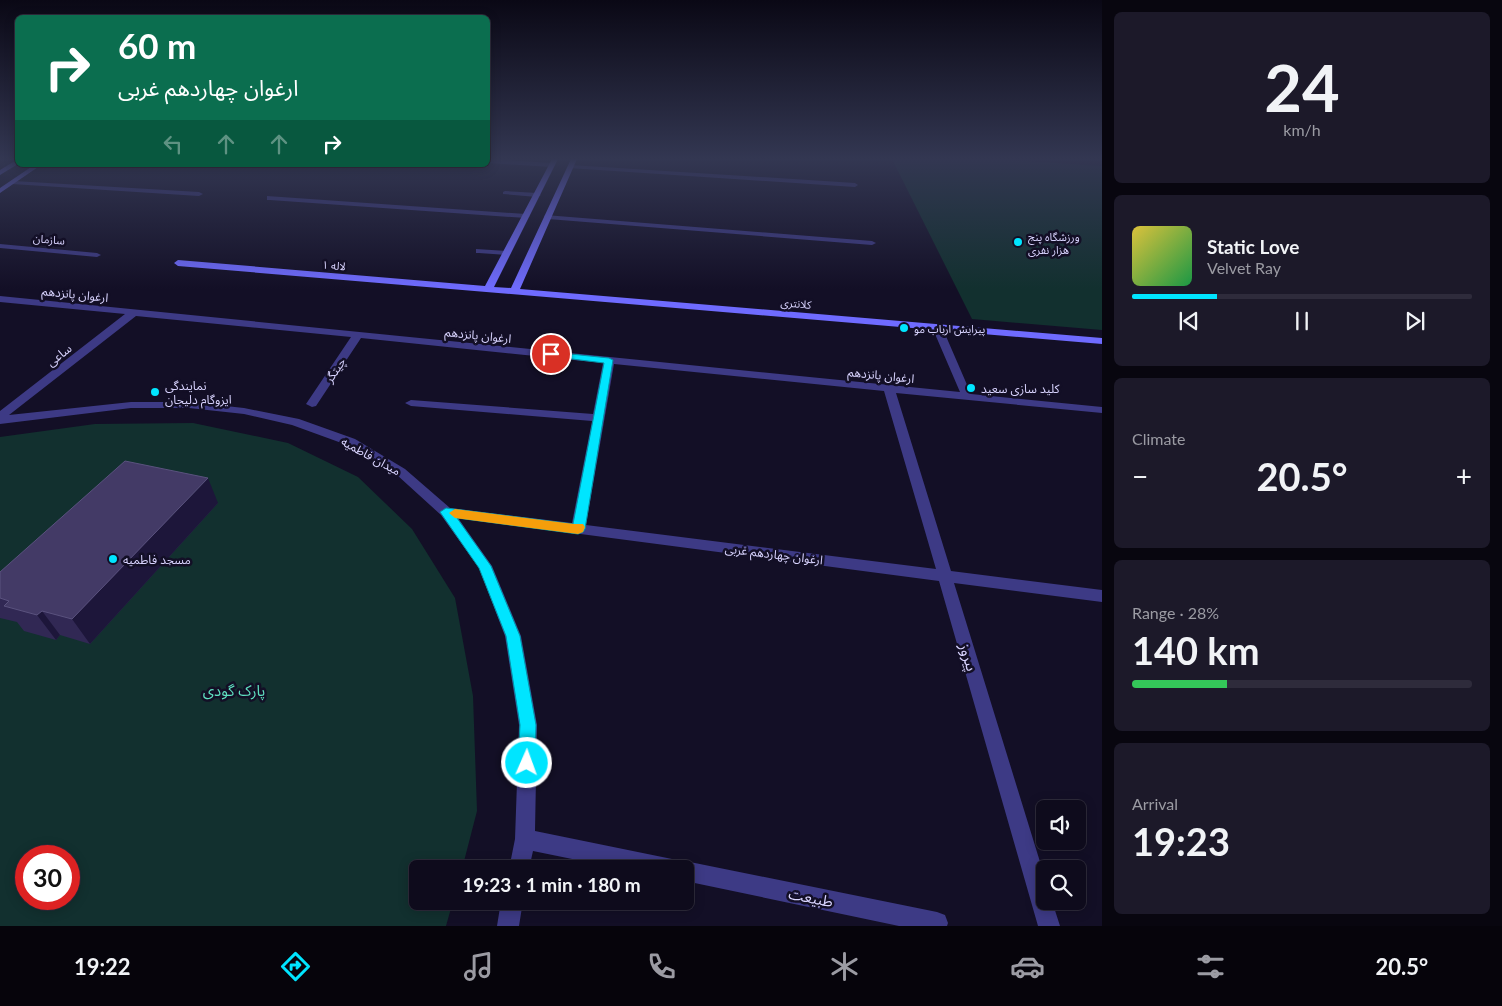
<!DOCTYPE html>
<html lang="en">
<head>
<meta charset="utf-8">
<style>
  body { margin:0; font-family:Lato,"Noto Sans Arabic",sans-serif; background:#1c1929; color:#f1f3f6; height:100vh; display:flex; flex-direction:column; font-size:19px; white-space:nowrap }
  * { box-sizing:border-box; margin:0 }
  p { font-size:16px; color:#9b9ba3 }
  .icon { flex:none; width:28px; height:28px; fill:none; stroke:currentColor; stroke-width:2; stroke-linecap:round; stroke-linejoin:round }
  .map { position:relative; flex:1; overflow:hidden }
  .side { display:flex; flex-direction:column; gap:12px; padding:12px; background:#08060f; width:400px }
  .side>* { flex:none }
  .hud { position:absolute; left:15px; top:15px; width:475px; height:152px; border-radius:8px; box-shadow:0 2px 12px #0003,0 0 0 1px #2e2b3b; background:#0b6e4f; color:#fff; overflow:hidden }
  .fabs { position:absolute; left:1036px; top:800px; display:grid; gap:10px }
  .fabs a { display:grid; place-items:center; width:50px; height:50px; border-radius:8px; background:#0e0b1c; box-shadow:0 2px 12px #0003,0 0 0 1px #2e2b3b; font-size:25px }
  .speed { position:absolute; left:15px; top:845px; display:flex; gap:10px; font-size:25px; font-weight:700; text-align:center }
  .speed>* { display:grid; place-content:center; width:65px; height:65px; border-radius:50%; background:#0e0b1c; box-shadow:0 2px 12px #0003,0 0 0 1px #2e2b3b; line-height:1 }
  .speed .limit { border:8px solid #d22; background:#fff; color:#111 }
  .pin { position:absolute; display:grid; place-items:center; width:42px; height:42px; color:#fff; margin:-21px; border:2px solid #fff; border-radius:50%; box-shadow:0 1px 5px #0007 }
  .me { position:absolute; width:55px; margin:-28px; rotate:2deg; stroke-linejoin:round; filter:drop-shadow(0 0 4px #0008) }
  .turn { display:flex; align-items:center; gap:18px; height:105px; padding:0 20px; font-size:22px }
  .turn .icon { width:65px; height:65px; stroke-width:2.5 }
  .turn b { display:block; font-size:35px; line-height:42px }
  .lanes { display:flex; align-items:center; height:48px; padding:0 20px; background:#0003; justify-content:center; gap:25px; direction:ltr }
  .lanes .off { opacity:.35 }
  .big { font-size:38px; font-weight:700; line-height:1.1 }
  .side .widget { flex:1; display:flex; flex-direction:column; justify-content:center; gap:8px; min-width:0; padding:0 18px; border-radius:8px; background:#1c1929 }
  .side .dial { align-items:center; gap:0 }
  .dial b { font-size:65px; line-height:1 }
  .song { display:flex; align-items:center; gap:15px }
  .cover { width:60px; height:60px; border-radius:8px; background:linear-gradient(135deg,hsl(50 70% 55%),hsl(140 70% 35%)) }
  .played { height:5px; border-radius:2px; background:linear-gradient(90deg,#00e5ff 25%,#2e2b3b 25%) }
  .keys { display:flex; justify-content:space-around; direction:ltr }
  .heat { display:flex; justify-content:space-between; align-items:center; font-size:28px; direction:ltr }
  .charge { height:8px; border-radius:4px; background:linear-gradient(90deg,#34c759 28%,#2e2b3b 0) }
  .trip { position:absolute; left:409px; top:860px; width:285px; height:50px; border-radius:8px; background:#0e0b1c; box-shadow:0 2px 12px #0003,0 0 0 1px #2e2b3b; font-weight:700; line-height:50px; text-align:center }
  .tabs { display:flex; height:80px; justify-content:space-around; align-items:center; background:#06040b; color:#9b9ba3 }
  .tabs .icon { width:35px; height:35px }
  .tabs .selected { color:#00e5ff }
  .tabs b { font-size:22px; color:#f1f3f6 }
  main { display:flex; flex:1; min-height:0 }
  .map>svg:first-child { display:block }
  .green { fill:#12302f; fill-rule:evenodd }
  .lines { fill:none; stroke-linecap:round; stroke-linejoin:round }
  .street { fill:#3d3a85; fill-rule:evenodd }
  .secondary { fill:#6f6bff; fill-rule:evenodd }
  .wall { fill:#312854 }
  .shaded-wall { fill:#1d163a }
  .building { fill:#433a66; stroke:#5a527e }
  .route { fill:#00e5ff; stroke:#0095a6 }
  .slow { fill:#f59e0b }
  .poi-dot { fill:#00e5ff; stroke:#130f26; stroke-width:2 }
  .labels { text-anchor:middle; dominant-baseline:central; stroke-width:5; stroke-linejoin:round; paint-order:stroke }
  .far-poi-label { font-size:11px; fill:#d9d4ff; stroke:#130f26; text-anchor:start }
  .far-street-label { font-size:11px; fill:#d9d4ff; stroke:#130f26 }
  .street-label { font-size:12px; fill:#d9d4ff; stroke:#130f26 }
  .poi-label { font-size:12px; fill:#d9d4ff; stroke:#130f26; text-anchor:start }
  .near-street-label { font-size:15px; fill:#d9d4ff; stroke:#130f26 }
  .near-park-label { font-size:15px; fill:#5fe0c0; stroke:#130f26 }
</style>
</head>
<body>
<main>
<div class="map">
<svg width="1102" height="926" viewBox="0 0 1102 926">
  <rect width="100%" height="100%" fill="#130f26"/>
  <!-- green -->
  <path class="green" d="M892,159H991L1102,166V330L972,319Z
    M193,423L288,443L358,477L412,529L455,598L473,696L477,811L462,869H418V901H453L446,926H0V437L95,424ZM26,856H69V899H26Z"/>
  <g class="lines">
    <!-- street -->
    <path class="street" d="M488,159L552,163L555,165L552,167L488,163Z
      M571,165L855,183L858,185L855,187L569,168V166Z
      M14,181L199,192L203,194L199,196L12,184L11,183Z
      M505,191L537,193L541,195L537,197L503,194V192Z
      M267,196L526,214L530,216L526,218L270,200H267Z
      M545,215L872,241L876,243L872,245L548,219L544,217Z
      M0,244L97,253L101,255L97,257L0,248Z
      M476,249L507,251L511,253L507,255L479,253H476Z
      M0,296L960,392L932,327L937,324L942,327L971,394L1102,407V413L896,393L951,571L1102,590V602L954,583L1045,878V901H1052L1060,926H1038L939,581L458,518L492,566L521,636L537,725L535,831L672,859L680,863L685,861L937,912L945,915L948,923L947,926H899L685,881V869H621L533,851L529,869H509L515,839L519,725L505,636L479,568L441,515L397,475L347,445L292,425L244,414L189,408H131L0,424V411L125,314L0,302ZM136,316L351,337L306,404L312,407L316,406L361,338L603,363L593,414L411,400L405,403L411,406L592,421L572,523L450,508L405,469L355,439L299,419L244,408L189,402H131L9,415ZM614,364L884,391L936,569L586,525Z
      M501,901H523L519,926H497Z"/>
    <!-- secondary -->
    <path class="secondary" d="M18,159V164L0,175V170Z
      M552,159H558L494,287L511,288L571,159H577L520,289L1102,338V344L178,266L174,263L178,260L485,286Z
      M34,165H41L0,193V188Z"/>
  </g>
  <!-- wall -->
  <path class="wall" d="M218,503L90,644L60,635L56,640L24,631L17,622L0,618V572Z"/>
  <!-- shaded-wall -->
  <path class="shaded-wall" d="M208,478L218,503L90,644L72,619Z
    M42,611L60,635L56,640L37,615Z"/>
  <!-- building -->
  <path class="building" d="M125,461L208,478L72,619L42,611L37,615L4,606L9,601L0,598V572Z"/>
  <!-- sky -->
  <linearGradient id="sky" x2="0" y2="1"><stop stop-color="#0a0815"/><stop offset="0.55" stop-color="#333752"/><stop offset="1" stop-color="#333752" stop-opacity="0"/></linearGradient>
  <rect width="1102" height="289" fill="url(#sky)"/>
  <!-- route -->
  <path class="route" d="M551,352L609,358L613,360L585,529L583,532L578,534L457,518L491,566L520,636L536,725L535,763L533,769L527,771L521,769L518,763L520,725L506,636L479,568L440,512L446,508L573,524L604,363L548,356L546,354Z"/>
  <!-- slow -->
  <path class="slow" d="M455,509L574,524H583L585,527L583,532L578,534L455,518L449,513Z"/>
  <!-- markers -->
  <g class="poi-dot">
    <circle cx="1018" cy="242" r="5"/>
    <circle cx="904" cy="328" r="5"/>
    <circle cx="971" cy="388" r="5"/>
    <circle cx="155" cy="392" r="5"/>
    <circle cx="113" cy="559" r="5"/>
  </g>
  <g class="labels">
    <!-- far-poi labels -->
    <g class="far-poi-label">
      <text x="1028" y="236">ورزشگاه پنج<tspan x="1028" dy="13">هزار نفری</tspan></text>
      <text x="914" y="328">پیرایش ارباب مو</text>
    </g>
    <!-- far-street labels -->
    <g class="far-street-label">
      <text transform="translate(49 239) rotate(5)">سازمان</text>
      <text transform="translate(334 265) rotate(5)">لاله ۱</text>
      <text transform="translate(796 303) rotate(5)">کلانتری</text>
    </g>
    <!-- street labels -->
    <g class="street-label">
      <text transform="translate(75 294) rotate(6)">ارغوان پانزدهم</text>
      <text transform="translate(478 335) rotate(6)">ارغوان پانزدهم</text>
      <text transform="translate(59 355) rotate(-38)">ساعی</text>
      <text transform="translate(335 370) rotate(-56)">چیتگر</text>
      <text transform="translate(881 375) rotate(6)">ارغوان پانزدهم</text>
      <text transform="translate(371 456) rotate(29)">میدان فاطمیه</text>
      <text transform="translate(774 554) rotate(7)">ارغوان چهاردهم غربی</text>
    </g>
    <!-- poi labels -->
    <g class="poi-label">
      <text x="165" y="385">نمایندگی<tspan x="165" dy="14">ایزوگام دلیجان</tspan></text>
      <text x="981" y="388">کلید سازی سعید</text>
      <text x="123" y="559">مسجد فاطمیه</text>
    </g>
    <!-- near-street labels -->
    <g class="near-street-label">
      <text transform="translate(969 657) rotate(73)">پیروز</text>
      <text transform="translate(811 897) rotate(11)">طبیعت</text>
    </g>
    <!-- near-park labels -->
    <g class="near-park-label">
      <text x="234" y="690">پارک گودی</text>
    </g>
  </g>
</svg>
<div class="fabs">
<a><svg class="icon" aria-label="sound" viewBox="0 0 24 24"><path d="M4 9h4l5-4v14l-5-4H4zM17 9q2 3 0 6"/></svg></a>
<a><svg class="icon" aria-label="search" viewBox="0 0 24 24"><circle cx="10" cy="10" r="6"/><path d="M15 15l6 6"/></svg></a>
</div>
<div class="speed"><div class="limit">30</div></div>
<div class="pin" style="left:551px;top:354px;background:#d93025"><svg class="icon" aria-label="arrive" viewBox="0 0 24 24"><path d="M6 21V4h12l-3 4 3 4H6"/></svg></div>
<svg class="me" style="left:527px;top:763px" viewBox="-20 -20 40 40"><circle r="17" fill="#00e5ff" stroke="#fff" stroke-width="3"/><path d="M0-11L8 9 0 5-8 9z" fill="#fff"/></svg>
<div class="trip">19:23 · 1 min · 180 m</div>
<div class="hud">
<div class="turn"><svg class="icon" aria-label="right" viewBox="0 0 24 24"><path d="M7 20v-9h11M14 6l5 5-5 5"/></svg><div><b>60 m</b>ارغوان چهاردهم غربی</div></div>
<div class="lanes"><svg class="icon off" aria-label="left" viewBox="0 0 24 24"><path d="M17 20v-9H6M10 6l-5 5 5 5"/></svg><svg class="icon off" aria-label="ahead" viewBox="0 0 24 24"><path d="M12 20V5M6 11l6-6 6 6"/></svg><svg class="icon off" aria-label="ahead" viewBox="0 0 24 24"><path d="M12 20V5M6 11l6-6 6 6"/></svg><svg class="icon" aria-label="right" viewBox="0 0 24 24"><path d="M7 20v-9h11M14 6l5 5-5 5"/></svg></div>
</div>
</div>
<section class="side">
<div class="widget dial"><b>24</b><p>km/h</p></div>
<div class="widget">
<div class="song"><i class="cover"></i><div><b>Static Love</b><p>Velvet Ray</p></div></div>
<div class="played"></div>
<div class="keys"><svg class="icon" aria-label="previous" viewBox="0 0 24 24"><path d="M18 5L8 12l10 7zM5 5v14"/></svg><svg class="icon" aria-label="pause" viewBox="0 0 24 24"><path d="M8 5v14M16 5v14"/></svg><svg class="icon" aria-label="next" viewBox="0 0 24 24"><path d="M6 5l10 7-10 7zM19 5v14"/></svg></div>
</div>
<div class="widget"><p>Climate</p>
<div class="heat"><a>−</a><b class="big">20.5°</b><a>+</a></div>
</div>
<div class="widget"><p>Range · 28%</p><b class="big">140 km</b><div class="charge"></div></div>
<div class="widget"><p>Arrival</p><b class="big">19:23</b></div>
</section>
</main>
<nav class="tabs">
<b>19:22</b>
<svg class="icon selected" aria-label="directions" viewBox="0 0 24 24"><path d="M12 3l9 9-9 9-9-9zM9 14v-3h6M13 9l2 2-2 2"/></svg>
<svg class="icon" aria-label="music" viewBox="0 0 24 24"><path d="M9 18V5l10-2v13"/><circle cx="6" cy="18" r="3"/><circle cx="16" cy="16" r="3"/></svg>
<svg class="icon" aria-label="phone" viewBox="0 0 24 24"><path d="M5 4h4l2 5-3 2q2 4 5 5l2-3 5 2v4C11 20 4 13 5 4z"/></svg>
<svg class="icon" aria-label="climate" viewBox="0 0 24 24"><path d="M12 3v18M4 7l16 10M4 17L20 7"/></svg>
<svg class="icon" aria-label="car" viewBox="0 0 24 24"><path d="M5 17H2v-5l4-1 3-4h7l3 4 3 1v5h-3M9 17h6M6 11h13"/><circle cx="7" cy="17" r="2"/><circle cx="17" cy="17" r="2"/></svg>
<svg class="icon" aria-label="filters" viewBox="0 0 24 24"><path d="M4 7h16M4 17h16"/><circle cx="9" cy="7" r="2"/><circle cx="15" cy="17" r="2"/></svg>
<b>20.5°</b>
</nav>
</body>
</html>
